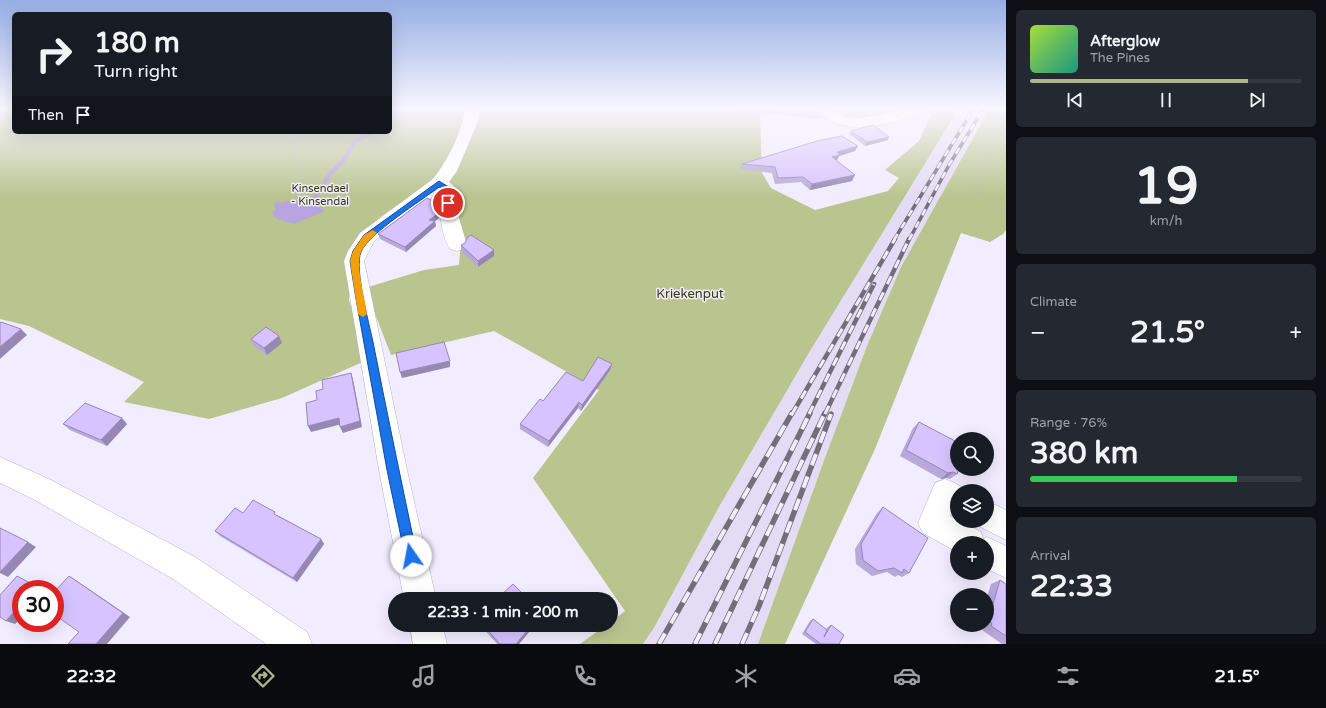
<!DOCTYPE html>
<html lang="en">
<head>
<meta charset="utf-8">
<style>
  body { margin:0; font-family:"Varela Round",sans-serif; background:#242831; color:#f1f3f6; height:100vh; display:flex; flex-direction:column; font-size:15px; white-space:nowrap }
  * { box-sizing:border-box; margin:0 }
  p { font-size:13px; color:#9ea1a6 }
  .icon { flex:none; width:22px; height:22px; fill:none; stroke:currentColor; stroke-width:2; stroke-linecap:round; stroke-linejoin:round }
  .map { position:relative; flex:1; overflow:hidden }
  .details { display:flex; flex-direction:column; gap:10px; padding:10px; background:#0d0f14; width:320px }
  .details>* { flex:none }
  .top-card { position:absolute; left:12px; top:12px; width:380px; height:122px; border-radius:6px; box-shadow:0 4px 16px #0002; background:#171b24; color:#f1f3f6; overflow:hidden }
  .tools { position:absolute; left:950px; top:432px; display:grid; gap:8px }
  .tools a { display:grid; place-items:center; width:44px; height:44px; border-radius:50%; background:#171b24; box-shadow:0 4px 16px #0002; font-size:20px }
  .speed { position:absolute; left:12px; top:580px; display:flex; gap:8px; font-size:20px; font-weight:700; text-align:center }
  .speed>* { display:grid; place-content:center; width:52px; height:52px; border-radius:50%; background:#171b24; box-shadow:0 4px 16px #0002; line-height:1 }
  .speed .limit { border:6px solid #d22; background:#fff; color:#111 }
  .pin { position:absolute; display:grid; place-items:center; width:34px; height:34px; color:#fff; margin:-17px; border:2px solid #fff; border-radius:50%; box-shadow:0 1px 4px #0007 }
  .me { position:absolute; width:44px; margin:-22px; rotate:348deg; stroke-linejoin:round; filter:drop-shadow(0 0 3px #0008) }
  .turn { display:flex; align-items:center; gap:14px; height:84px; padding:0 16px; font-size:18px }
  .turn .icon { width:52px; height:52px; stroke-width:2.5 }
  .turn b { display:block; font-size:28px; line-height:34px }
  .then { display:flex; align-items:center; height:38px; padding:0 16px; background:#0003; gap:8px; font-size:15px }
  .big { font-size:30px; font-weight:800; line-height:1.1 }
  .details .tile { flex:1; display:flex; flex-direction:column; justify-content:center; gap:6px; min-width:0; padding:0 14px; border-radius:6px; background:#242831 }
  .details .dial { align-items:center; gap:0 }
  .dial b { font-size:52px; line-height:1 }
  .song { display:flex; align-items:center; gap:12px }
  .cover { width:48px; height:48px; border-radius:6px; background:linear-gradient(135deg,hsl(80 70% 55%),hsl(170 70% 35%)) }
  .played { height:4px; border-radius:2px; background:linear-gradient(90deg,#aeb48d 80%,#363941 80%) }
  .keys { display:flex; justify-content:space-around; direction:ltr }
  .heat { display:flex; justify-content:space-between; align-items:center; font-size:22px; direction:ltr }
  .charge { height:6px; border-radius:3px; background:linear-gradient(90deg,#34c759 76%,#363941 0) }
  .trip { position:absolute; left:388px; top:592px; width:230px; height:40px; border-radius:20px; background:#171b24; box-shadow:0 4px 16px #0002; font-weight:800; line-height:40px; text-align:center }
  .dock { display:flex; height:64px; justify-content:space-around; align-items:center; background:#090b0e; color:#9ea1a6 }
  .dock .icon { width:28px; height:28px }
  .dock .on { color:#aeb48d }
  .dock b { font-size:18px; color:#f1f3f6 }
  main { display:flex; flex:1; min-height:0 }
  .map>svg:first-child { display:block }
  .built { fill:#e3dcf4 }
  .green { fill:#b9c48e }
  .water { fill:#b8a4df }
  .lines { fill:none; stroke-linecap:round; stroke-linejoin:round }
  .stream { stroke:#b8a4df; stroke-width:4 }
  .minor-casing { stroke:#b9b2c8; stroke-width:1 }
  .path { stroke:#b9b5c4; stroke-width:2; stroke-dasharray:1 2.5; stroke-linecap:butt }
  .minor { fill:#fff; fill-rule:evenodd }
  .rail-far2-casing { stroke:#726f7a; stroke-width:3.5 }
  .rail-far1-casing { stroke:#726f7a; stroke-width:4.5 }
  .rail-casing { stroke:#726f7a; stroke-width:5.5 }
  .rail-far2 { stroke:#f1ecfe; stroke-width:2.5; stroke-dasharray:7; stroke-linecap:butt }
  .rail-far1 { stroke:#f1ecfe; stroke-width:3; stroke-dasharray:9; stroke-linecap:butt }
  .rail { stroke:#f1ecfe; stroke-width:4; stroke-dasharray:12; stroke-linecap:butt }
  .wall { fill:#b8a8db }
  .shaded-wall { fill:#9688b2 }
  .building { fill:#d6c3ff; stroke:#9688b2 }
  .route { fill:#1a73e8; stroke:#114b97 }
  .slow { fill:#f59e0b }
  .labels { text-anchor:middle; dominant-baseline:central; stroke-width:3; stroke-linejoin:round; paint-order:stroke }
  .far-park-label { font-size:11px; fill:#333a09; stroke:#f1ecfe }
  .park-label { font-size:13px; fill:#333a09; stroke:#f1ecfe }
</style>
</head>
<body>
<main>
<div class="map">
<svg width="1006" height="644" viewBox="0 0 1006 644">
  <rect width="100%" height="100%" fill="#f1ecfe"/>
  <!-- built -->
  <path class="built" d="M959,108H990L901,267L867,346L826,455L758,644H643L655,626L720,505L810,351Z"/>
  <!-- green -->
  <path class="green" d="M0,108H14V132H390V108H910L872,118H819L771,113L760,116L762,173L771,188L815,210L888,191L899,178L885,170L919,141L931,114L915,108H959L810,351L720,505L655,626L643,644H580L606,625H611V622L625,611L533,478L599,390L494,331L391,355L365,288L424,270L459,265L461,240L438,176L379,218L352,252L349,300L367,360L282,398L209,419L124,402L144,382L29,326L0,319Z
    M990,108H1006V230L1003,234L990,242L961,233L875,449L785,644H758L826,455L867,346L901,267Z"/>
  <!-- water -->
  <path class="water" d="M298,200L311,203L323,202L318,205L325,211L294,224L277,219L272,214L276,209L273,203Z"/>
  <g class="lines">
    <!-- stream -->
    <path class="stream" d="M735,111H759L814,116L818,112
      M325,182L329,175L343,161L355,141L373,132
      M311,203L319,191"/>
    <!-- minor casing -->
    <g class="minor-casing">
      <path id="minor" d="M465,108H479L478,121L457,171L449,182L456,188L459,218L467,245L464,249L457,251L450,249C440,234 440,210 439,192L374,241L364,261L407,470L436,599H404L379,470L344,261L348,251L360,233L433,179C447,162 463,130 465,108Z
        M814,108H831L845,117L860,118L881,115L907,108H933L931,111C897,120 855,139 823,116C820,113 816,112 814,108Z
        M945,108H965V109L963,112L958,113L947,111Z
        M0,457L53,481L195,557L307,632L312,644H266L173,579L33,499L0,483Z
        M945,479L955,483L968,491H957V512L952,511L950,516L981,532L983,539L987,537L1006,546V578L987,569V543H957V552L923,533L918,523L935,483Z
        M987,501L1006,510V540L977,525L975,521H987Z
        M410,625H442L447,644H413Z"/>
    </g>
    <!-- path -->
    <path class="path" d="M986,117L1006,123
      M290,132L301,179L310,183L408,172L418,179
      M1006,132L975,183V188L986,200L1006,213"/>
    <!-- minor -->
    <use href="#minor" class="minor"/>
    <!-- rail-far2 casing -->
    <g class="rail-far2-casing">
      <path id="rail-far2" d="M894,240L974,108
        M909,240L949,165L984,108"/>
    </g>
    <!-- rail-far1 casing -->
    <g class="rail-far1-casing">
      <path id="rail-far1" d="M792,414L895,239
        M809,414L874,284
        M825,414L909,239"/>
    </g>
    <!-- rail casing -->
    <g class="rail-casing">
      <path id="rail" d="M659,644L792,413
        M695,644L810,413
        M715,644L825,413
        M742,644L759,606L831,414"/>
    </g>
    <!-- rail-far2 -->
    <use href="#rail-far2" class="rail-far2"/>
    <!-- rail-far1 -->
    <use href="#rail-far1" class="rail-far1"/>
    <!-- rail -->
    <use href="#rail" class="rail"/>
  </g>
  <!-- wall -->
  <path class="wall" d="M851,131L888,140L865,146L849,134Z
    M855,151L839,156L837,160H836L852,181L810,190L801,182L775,184L772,173L740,169L742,164Z
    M438,204L439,218L435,221L436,226L406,252L380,239L378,234Z
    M461,245L494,256L478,267L461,251Z
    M251,339L282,343L267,355L254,346Z
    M610,370L581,411L578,408L548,447L520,429V424L543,401L583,381Z
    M919,422L957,474L950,479L946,478L941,479L900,456L913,428Z
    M63,424H127L107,446L70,430Z
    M883,507L909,573L902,577L898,575L895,577L887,572L872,576L856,564L855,549L877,513Z
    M243,513L277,515L321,539L324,544L297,582L220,536L215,531Z
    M1000,580L1006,584V644H1002L982,630L983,627L979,625H987V597L991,584Z
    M813,619L826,629L828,627L831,625L839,644H816L802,634L810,621Z
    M480,625H535L519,644H497Z"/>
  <!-- shaded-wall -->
  <path class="shaded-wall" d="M889,137L888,140L865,146L867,142Z
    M858,146L855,151L839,156L837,160L829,163L832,157L837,152Z
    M855,175L852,181L810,190L812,184Z
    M439,213V218L435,221L436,226L406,252L405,247L429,220Z
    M494,250V256L478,267V261Z
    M21,329L27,335L0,359V347Z
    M279,336L282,343L267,355L264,348Z
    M450,361V367L402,378L400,372Z
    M612,364L610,370L581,411L582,405Z
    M351,373L353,379L362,427L343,433L340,427Z
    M579,402L578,408L548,447L549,441Z
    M122,418L127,424L107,446L101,440Z
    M339,418L342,424L311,432L308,426Z
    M953,472L946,478L941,479L948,473Z
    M321,539L324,544L297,582L293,578Z
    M28,542L36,547L8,577L0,573V572Z
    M69,576L77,581L130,617L107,644H96Z
    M21,604V618L15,624L6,621Z
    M532,625H535L519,644H516Z"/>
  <!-- building -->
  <path class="building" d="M873,125L889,137L867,142L851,131Z
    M842,136L858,146L837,152L840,155L832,157L855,175L812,184L803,177L778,178L775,167L742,164L817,141Z
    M427,198L438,204L439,213L429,220L435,221L405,247L378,234Z
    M471,235L494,250L478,261L461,245L465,243L468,237Z
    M1,322L21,329L0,347V323Z
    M266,327L279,336L264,348L251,339Z
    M444,342L450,361L400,372L396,353Z
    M598,357L612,364L582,405L579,402L549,441L520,424L540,399L543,401L566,372L583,381Z
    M351,373L360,421L340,427L339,418L308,426L306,403L317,400L316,391L323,389L322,380Z
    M85,403L122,418L101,440L63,424Z
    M919,422L957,442V469H959L957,474L953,472L948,473L906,450Z
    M253,500L275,512L274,514L321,539L293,578L215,531L235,508L243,513Z
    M883,507L928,538L909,573L904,569L902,573L894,568L878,571L863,560L861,544Z
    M0,528L28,542L0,572Z
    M17,576L41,589H21V604L6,621L0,617V595Z
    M69,576L123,613L96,644H68L79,632L55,615V591Z
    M1000,580L1006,584V636L991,626L992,623L988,621Z
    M513,584L528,599H498L499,597Z
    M584,595L587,599H579Z
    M813,619L827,630L824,637L831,625L844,635L839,644H821L805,632Z
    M483,625H532L516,644H500Z"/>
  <!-- sky -->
  <linearGradient id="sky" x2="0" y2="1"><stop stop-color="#95aee4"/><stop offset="0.55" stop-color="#f9f6ff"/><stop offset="1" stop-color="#f9f6ff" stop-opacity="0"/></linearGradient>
  <rect width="1006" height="198" fill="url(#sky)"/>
  <!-- route -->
  <path class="route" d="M439,181L450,188L451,205H446L445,203L443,189L439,187C421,201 369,233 361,252C354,268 369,323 373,342C387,413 402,485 417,556L415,560L411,562L407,560L405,556L387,470L356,299L350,261L353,251L364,235Z"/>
  <!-- slow -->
  <path class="slow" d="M373,230L377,233C371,239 365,244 361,252C355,266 365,298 367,314L363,317L358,314L350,261L353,251L364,235Z"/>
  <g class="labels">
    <!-- far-park labels -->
    <g class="far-park-label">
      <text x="320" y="188">Kinsendael<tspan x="320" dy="13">- Kinsendal</tspan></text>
    </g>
    <!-- park labels -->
    <g class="park-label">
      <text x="690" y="294">Kriekenput</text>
    </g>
  </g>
</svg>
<div class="tools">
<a><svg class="icon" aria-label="search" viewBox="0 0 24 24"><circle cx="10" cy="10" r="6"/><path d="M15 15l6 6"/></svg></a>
<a><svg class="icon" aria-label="layers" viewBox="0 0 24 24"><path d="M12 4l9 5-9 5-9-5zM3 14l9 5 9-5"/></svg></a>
<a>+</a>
<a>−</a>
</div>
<div class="speed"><div class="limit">30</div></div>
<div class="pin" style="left:448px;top:203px;background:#d93025"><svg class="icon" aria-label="arrive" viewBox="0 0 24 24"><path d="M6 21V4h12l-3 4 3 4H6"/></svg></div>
<svg class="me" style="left:411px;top:556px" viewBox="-20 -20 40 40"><circle r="19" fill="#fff"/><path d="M0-13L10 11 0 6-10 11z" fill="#1a73e8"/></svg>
<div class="trip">22:33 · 1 min · 200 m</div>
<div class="top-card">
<div class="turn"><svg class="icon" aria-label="right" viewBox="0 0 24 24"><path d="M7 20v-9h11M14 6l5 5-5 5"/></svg><div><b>180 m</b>Turn right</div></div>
<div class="then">Then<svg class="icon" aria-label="arrive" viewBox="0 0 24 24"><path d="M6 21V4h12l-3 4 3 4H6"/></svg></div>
</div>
</div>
<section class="details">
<div class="tile">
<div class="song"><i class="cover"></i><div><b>Afterglow</b><p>The Pines</p></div></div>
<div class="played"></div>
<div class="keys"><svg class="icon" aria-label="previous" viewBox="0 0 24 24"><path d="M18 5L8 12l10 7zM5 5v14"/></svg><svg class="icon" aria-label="pause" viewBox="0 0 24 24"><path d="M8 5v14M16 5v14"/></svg><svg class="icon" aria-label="next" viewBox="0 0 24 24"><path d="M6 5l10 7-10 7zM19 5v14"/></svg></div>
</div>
<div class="tile dial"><b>19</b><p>km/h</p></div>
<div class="tile"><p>Climate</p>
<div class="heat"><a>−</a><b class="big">21.5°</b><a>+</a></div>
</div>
<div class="tile"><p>Range · 76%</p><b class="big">380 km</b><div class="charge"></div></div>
<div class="tile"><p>Arrival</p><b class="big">22:33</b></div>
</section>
</main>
<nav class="dock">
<b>22:32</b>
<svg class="icon on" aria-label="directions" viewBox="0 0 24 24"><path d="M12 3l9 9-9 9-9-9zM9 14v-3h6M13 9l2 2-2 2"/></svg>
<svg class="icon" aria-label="music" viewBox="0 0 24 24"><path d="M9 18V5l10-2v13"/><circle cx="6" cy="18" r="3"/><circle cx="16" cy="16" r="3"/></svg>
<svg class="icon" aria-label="phone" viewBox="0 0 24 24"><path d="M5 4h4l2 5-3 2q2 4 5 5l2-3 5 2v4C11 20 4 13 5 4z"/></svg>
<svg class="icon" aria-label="climate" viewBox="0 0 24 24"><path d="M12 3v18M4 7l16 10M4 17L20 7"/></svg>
<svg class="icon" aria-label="car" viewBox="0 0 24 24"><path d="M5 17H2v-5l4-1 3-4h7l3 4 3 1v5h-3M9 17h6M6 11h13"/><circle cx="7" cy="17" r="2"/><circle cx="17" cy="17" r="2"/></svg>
<svg class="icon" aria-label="filters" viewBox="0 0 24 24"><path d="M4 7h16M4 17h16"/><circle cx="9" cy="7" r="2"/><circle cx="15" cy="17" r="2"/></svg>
<b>21.5°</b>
</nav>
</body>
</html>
